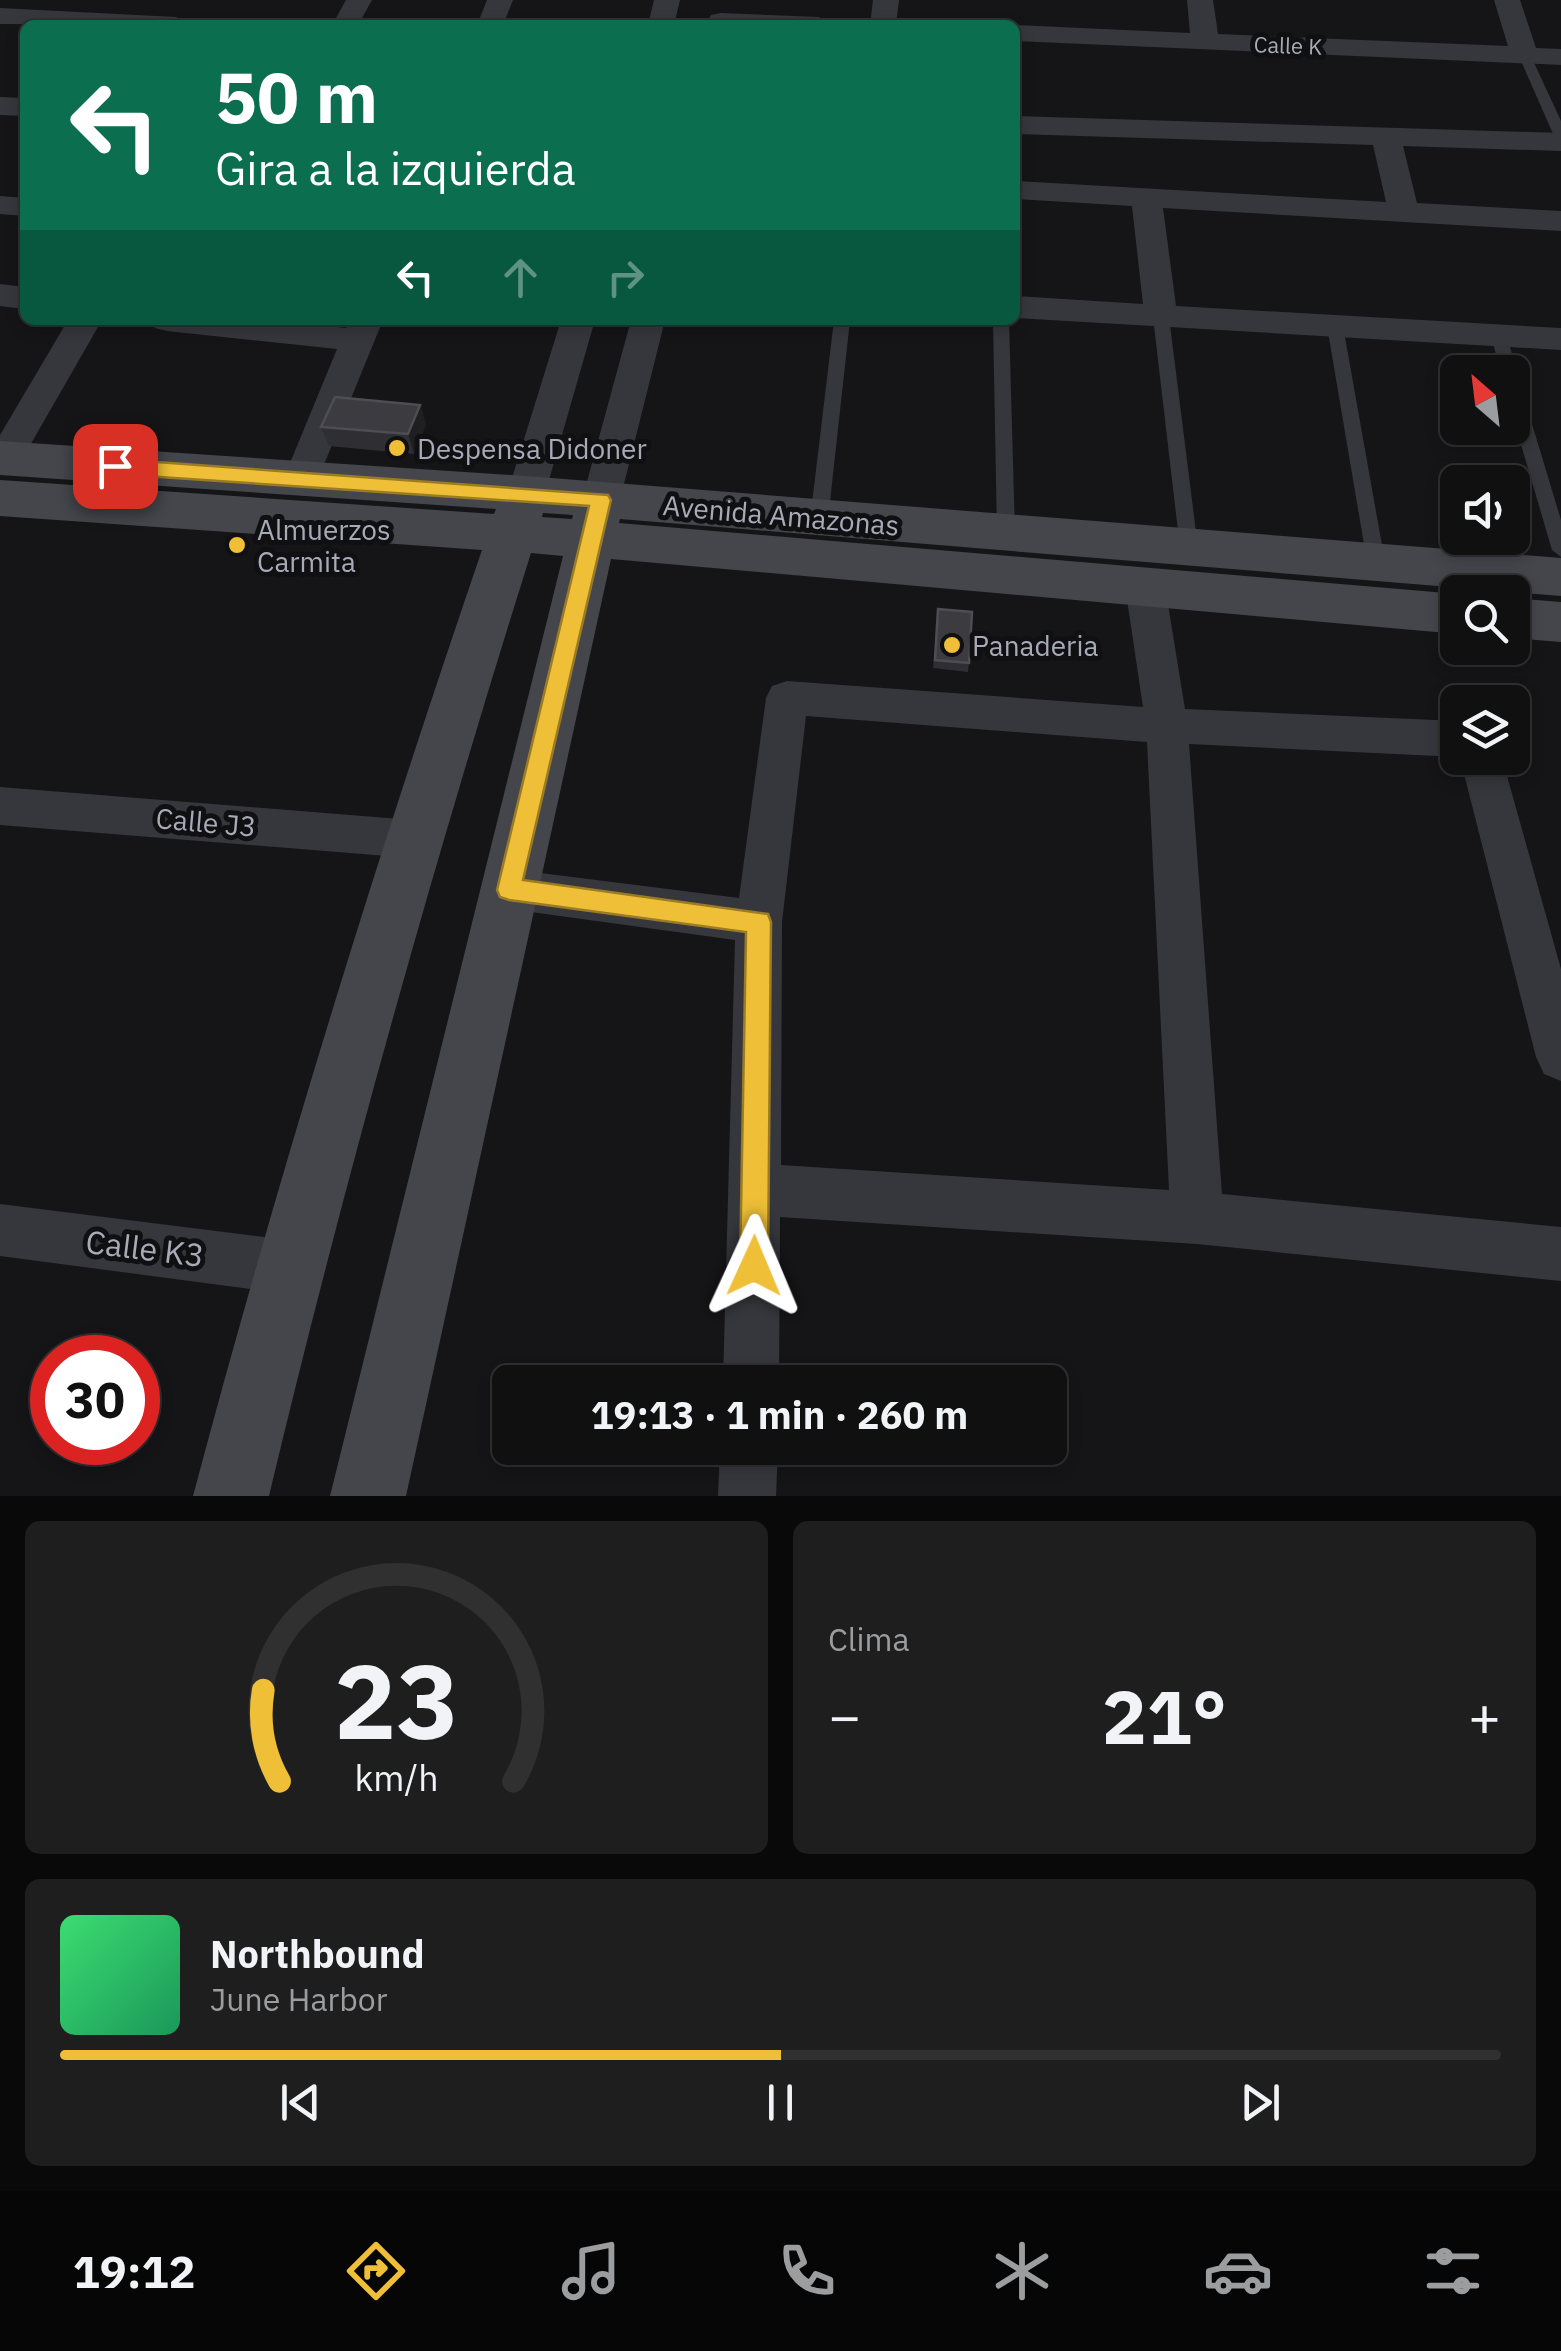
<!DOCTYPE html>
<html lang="es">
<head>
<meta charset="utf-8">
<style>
  body { margin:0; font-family:"IBM Plex Sans",sans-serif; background:#1e1e1f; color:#f1f3f6; height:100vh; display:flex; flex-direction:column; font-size:38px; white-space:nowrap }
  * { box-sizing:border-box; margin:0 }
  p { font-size:32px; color:#9c9d9f }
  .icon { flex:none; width:55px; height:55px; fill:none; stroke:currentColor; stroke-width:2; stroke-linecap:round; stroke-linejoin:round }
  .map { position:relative; height:1496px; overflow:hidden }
  .details { display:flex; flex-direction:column; gap:25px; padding:25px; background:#090909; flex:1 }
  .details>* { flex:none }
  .hud { position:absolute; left:20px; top:20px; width:1000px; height:305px; border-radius:15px; box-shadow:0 5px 15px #0003,0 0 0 2px #303031; background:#0b6e4f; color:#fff; overflow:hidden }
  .needle { width:65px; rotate:332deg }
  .fabs { position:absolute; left:1440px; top:355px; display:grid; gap:20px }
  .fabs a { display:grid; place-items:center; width:90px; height:90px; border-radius:15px; background:#101011; box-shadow:0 5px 15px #0003,0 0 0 2px #303031; font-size:50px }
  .speed { position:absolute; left:30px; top:1335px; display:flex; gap:20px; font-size:50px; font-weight:700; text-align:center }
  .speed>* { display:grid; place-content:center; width:130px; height:130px; border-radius:50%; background:#101011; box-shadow:0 5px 15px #0003,0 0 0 2px #303031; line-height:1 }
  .speed .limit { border:15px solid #d22; background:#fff; color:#111 }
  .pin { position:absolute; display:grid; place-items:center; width:85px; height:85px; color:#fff; margin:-42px; border-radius:20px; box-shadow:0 5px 15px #0006 }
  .me { position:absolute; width:110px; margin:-55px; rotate:1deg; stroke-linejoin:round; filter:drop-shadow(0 0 8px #0008) }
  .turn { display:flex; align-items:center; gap:35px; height:210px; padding:0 30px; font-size:45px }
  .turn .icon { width:130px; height:130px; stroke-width:2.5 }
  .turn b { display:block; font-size:70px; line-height:85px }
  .lanes { display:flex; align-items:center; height:95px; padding:0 30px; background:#0003; justify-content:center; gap:50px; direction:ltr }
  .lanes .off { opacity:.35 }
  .big { font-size:75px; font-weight:700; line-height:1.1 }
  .details .card { flex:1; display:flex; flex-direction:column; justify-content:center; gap:15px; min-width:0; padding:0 35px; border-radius:15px; background:#1e1e1f }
  .details .dial { align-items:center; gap:0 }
  .dial svg { height:260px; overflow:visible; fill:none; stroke:#303031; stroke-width:7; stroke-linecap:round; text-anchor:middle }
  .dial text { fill:#f1f3f6; stroke:none }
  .song { display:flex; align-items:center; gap:30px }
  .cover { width:120px; height:120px; border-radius:15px; background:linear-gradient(135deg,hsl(140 70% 55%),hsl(150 70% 35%)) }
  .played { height:10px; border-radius:5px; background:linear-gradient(90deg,#eebf37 50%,#303031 50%) }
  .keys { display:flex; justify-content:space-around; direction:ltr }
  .heat { display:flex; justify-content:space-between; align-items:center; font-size:55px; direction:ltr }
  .details .tiles { flex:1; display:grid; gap:25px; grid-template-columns:1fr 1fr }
  .card:last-child { grid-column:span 2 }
  .trip { position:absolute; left:492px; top:1365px; width:575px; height:100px; border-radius:15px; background:#101011; box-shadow:0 5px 15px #0003,0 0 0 2px #303031; font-weight:700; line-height:100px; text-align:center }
  .dock { display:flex; height:160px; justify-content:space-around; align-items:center; background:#060607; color:#9c9d9f }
  .dock .icon { width:70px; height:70px }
  .dock .on { color:#eebf37 }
  .dock b { font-size:45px; color:#f1f3f6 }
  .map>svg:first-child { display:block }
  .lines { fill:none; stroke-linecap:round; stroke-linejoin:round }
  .lane { fill:#36373c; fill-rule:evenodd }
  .street { fill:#36373c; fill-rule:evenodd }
  .secondary { fill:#44464c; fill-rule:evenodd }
  .wall { fill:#2f2e32 }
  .shaded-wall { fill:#1f1f21 }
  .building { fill:#3c3c40; stroke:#4d4d53; stroke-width:2.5 }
  .route { fill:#eebf37; stroke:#9b7c24; stroke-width:2.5 }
  .poi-dot { fill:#eebf37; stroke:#101012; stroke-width:4 }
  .labels { text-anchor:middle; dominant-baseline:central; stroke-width:10; stroke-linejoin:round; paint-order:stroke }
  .far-street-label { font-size:22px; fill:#a7abb7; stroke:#101012 }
  .poi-label { font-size:28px; fill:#a7abb7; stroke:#101012; text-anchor:start }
  .street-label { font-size:28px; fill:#a7abb7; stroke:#101012 }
  .near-street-label { font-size:32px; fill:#a7abb7; stroke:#101012 }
</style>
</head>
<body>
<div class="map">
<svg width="1561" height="1496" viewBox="0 0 1561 1496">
  <rect width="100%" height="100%" fill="#151517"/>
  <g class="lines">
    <!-- lane -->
    <path class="lane" d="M1524,50L1530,54L1561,121V140L1554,136L1518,54Z
      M1161,312L1169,317L1198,548L1189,555L1180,548L1153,317Z
      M834,320H850L828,520L819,527L810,520Z
      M993,320H1009L1015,533L1006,540L997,533Z
      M1335,321L1343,326L1385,562L1376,569L1367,562L1327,326Z
      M1499,331L1507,336L1517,372L1515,376L1512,372H1501L1491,336Z
      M1512,379L1520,384L1561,520V557L1552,550L1512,414Z"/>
    <!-- street -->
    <path class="street" d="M346,0H372L358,25H332Z
      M487,0H513L503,25H477Z
      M654,0H680L674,25H648Z
      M873,0H899L896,25H870Z
      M1187,0H1213L1218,34L1508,46L1494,0H1520L1536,48L1561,49V65L1015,41V25L1190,33Z
      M0,8L176,17L189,25L0,24Z
      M721,13L819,17L832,25H710L708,21L711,15Z
      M0,97L25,98V116L0,115Z
      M1015,116L1561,133V151L1403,146L1417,203L1561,211V231L1163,208L1176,306L1561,328V350L1015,318V296L1143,304L1132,206L1015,199V181L1386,202L1373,145L1015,134Z
      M0,196L25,198V216L0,214Z
      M0,284L25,287V309L0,306Z
      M68,320H102L17,468L0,471V435Z
      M150,320H273L346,328L349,320H383L314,489L301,493L288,489L283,480L337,349L167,331L155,328Z
      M561,320H595L545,494L539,504L526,508L513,504L507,494Z
      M631,320H665L620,500L614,510L601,514L588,510L582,500Z
      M1145,571L1159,575L1165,586L1185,709L1458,721V757L1189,744L1222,1194L1561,1227V1281L1197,1244L780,1217L779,1382H723L735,940L509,909L493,903L486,889L493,875L509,869L739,898L766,698L772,686L787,681L1143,707L1125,586L1131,575ZM806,716L1147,742L1169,1190L781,1165L782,922Z
      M1460,758H1502L1561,969V1081L1544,1074L1536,1057Z
      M0,787L412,820L428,825L434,839L428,853L412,858L0,825Z
      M0,1204L289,1240L308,1248L316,1267L308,1286L289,1294L0,1256Z
      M720,1448H778L776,1496H718Z"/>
    <!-- secondary -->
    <path class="secondary" d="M0,441L526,476L1561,558V596L620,519L619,523L1458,594V634L611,559L406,1496H330L563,556L531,553C433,865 345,1178 269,1496H193C278,1177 375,862 482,550L0,516V480L494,514L496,509L0,475ZM543,513L573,515L572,519L542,517Z
      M1512,598L1561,602V642L1512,638Z"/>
  </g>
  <!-- wall -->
  <path class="wall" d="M420,405L426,424L414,454L329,446L321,427Z
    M938,609L969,663L968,672L933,668Z"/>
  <!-- shaded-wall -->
  <path class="shaded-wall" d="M420,405L426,424L414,454L408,434Z"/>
  <!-- building -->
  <path class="building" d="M335,397L420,405L408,434L321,427Z
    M938,609L972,612L969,663L935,660Z"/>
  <!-- route -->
  <path class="route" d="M115,459L608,495L611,500L523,880L768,914L771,922L768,1266L764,1276L754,1281L744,1276L740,1266L746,932L509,900L500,897L497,890L589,506L115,474L105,466Z"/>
  <!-- markers -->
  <g class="poi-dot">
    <circle cx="397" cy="448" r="10"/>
    <circle cx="237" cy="545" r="10"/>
    <circle cx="952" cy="645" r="10"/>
  </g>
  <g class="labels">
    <!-- far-street labels -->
    <g class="far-street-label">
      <text transform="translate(1288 45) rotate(2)">Calle K</text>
    </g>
    <!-- poi labels -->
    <g class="poi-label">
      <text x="417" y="448">Despensa Didoner</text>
      <text x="257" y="529">Almuerzos<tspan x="257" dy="32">Carmita</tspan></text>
      <text x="972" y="645">Panaderia</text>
    </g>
    <!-- street labels -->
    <g class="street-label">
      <text transform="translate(781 515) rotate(5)">Avenida Amazonas</text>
      <text transform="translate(206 822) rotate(5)">Calle J3</text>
    </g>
    <!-- near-street labels -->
    <g class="near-street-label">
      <text transform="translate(145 1248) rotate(7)">Calle K3</text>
    </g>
  </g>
</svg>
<div class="fabs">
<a><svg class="needle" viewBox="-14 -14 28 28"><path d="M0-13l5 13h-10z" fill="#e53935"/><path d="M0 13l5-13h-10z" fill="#9c9d9f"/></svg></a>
<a><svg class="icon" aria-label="sound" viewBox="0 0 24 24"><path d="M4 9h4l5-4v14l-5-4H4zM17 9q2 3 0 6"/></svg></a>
<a><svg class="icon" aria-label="search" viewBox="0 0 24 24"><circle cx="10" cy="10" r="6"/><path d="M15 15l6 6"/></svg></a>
<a><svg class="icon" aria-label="layers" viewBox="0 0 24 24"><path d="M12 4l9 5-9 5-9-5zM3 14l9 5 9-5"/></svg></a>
</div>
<div class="speed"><div class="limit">30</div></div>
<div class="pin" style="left:115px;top:466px;background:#d93025"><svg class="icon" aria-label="arrive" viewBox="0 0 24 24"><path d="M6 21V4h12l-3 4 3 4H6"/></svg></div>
<svg class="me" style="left:754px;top:1266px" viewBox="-20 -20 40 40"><path d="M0-17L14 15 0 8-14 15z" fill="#eebf37" stroke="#fff" stroke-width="4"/></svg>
<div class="trip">19:13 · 1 min · 260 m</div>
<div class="hud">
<div class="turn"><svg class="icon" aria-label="left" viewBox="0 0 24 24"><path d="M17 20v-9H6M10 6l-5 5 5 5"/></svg><div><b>50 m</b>Gira a la izquierda</div></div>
<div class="lanes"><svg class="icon" aria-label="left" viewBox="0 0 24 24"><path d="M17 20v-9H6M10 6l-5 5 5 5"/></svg><svg class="icon off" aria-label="ahead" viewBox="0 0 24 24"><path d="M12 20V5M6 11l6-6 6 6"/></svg><svg class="icon off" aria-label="right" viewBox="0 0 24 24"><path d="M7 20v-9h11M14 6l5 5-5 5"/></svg></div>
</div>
</div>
<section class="details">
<div class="tiles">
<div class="card dial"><svg viewBox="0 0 100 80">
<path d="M14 69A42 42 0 1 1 86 69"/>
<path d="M14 69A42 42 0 0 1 9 41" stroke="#eebf37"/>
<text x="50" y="56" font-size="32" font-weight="700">23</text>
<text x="50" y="72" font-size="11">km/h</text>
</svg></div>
<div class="card"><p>Clima</p>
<div class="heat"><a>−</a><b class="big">21°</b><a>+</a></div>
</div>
<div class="card">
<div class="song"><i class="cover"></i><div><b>Northbound</b><p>June Harbor</p></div></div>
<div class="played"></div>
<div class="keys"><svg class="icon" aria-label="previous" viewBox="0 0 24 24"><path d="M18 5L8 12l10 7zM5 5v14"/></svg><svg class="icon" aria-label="pause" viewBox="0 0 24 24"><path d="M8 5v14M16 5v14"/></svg><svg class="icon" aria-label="next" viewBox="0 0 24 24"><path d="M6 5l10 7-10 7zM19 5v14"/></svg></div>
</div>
</div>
</section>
<nav class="dock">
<b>19:12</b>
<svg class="icon on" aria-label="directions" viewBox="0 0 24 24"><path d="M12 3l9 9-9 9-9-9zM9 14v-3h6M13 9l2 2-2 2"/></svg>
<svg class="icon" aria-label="music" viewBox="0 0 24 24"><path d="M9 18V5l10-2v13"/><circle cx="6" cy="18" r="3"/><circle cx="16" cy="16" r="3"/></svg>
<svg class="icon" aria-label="phone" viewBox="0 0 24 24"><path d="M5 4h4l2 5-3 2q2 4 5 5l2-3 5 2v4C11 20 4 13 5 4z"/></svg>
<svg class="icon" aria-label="climate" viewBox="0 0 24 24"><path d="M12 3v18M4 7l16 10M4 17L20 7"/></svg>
<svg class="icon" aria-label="car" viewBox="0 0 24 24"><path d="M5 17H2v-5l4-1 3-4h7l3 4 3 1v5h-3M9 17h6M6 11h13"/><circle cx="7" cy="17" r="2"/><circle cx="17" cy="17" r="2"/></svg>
<svg class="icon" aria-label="filters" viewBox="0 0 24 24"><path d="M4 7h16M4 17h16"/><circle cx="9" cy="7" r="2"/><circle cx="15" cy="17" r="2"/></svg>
</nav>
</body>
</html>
